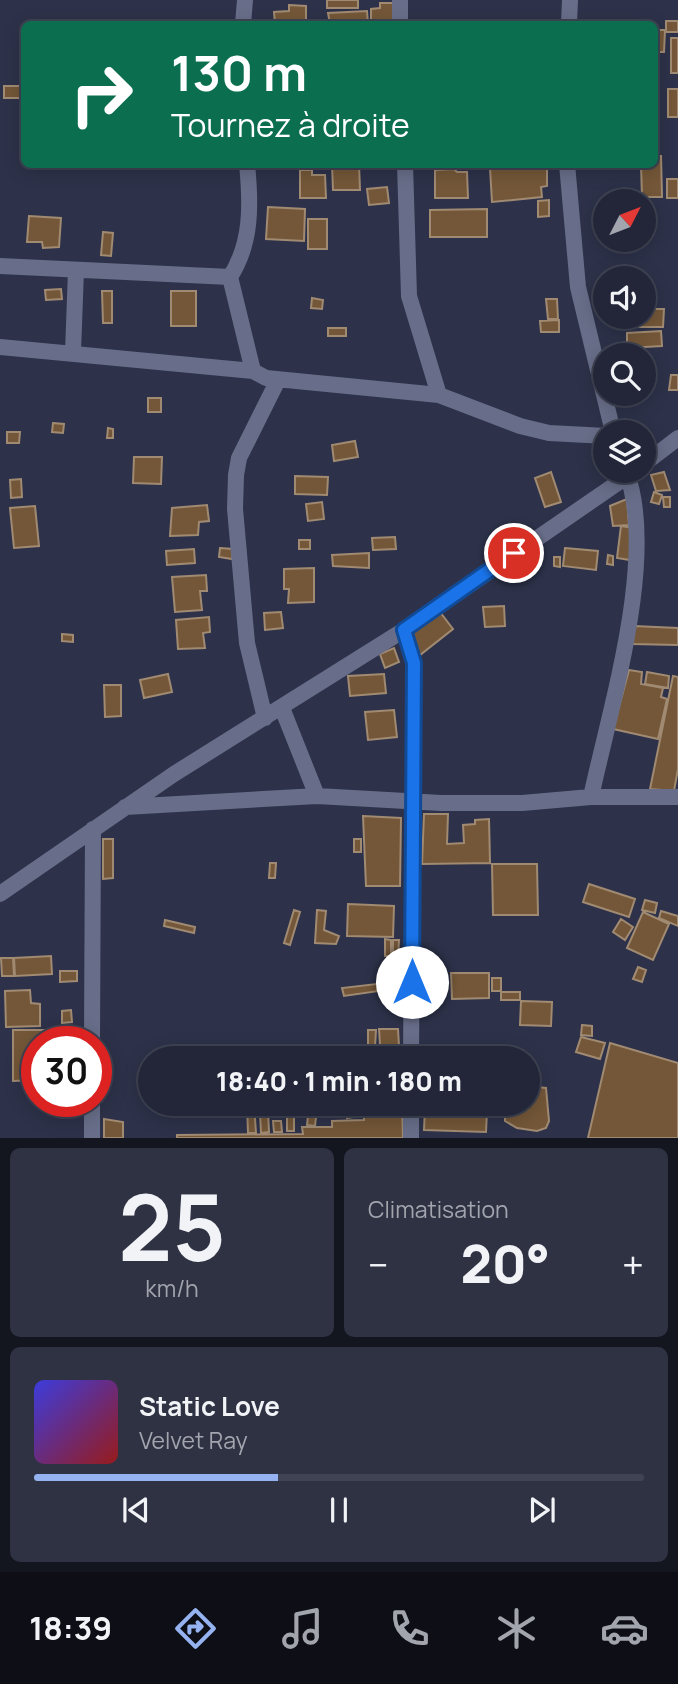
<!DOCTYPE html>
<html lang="fr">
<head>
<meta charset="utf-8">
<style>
  body { margin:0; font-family:Manrope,sans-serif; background:#2e3243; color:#f1f3f6; height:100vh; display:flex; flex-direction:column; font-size:26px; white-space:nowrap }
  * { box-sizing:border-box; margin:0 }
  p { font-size:23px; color:#a2a5ae }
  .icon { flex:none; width:38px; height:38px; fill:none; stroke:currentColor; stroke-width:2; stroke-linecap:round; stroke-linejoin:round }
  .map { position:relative; height:1138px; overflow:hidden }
  .drawer { display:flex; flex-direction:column; gap:10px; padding:10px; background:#13151f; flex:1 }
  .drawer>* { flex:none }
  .banner { position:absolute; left:21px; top:21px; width:637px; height:147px; border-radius:10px; box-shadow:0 4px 18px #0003,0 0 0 2px #3f4353; background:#0b6e4f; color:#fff; overflow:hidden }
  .needle { width:46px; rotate:48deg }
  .tools { position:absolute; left:593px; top:189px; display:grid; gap:14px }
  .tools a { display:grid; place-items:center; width:63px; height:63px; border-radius:50%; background:#222638; box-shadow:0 4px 18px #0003,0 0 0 2px #3f4353; font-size:35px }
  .speed { position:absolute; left:21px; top:1026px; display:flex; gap:14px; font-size:35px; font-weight:700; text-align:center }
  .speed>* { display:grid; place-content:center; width:91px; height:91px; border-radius:50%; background:#222638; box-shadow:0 4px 18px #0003,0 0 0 2px #3f4353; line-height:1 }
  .speed .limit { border:10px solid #d22; background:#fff; color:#111 }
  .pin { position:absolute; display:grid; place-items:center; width:60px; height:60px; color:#fff; margin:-30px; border:4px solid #fff; border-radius:50%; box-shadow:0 2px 7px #0007 }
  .me { position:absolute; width:77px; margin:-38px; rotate:0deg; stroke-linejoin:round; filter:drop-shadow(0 0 5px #0008) }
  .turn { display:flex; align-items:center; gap:24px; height:147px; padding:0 35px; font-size:32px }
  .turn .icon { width:91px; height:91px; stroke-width:2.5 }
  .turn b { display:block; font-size:49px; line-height:60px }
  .big { font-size:52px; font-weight:800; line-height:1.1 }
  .drawer .widget { flex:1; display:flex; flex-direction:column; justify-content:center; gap:10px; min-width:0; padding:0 24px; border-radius:10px; background:#2e3243 }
  .drawer .dial { align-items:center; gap:0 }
  .dial b { font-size:91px; line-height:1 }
  .song { display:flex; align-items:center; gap:21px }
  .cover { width:84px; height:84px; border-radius:10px; background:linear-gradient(135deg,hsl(240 70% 55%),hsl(0 70% 35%)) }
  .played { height:7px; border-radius:4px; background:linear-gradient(90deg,#95b2f1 40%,#3f4353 40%) }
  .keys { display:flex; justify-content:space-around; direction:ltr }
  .heat { display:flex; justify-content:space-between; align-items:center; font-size:38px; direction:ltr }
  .drawer .tiles { flex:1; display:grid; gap:10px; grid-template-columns:1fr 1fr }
  .widget:last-child { grid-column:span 2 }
  .trip { position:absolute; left:138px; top:1046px; width:402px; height:70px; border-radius:35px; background:#222638; box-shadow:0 4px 18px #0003,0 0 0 2px #3f4353; font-weight:800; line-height:70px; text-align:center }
  .tab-bar { display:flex; height:112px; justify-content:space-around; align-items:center; background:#0e0f16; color:#a2a5ae }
  .tab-bar .icon { width:49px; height:49px }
  .tab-bar .current { color:#95b2f1 }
  .tab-bar b { font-size:32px; color:#f1f3f6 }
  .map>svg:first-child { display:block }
  .building { fill:#745738; stroke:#a08a72; stroke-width:2 }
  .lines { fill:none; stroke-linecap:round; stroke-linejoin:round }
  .street { stroke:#686e89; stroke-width:16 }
  .route-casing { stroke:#114b97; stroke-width:18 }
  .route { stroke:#1a73e8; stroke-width:12 }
</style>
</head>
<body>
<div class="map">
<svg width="678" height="1138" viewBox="0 0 678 1138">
  <rect width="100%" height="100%" fill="#2d324a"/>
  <!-- building -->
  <path class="building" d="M327,0H358V8H327Z
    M380,3H394V24H371V9L380,8Z
    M289,5L306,6V24H275L274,12L289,11Z
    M367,11L368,24H330L328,13Z
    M666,21H678V32H666Z
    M654,30H665L664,52H654Z
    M671,38H678V73H671Z
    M4,86H22V98H4Z
    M668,89H678V117H668Z
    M654,156H661L662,197H642L641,164H654Z
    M332,164H359L360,190H333Z
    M547,167V186L541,187L542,197L492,202L490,168Z
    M454,169L457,172H467L468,198H435V170Z
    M300,170H312V175H325L326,198H300Z
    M667,179H678V198H667Z
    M387,187L389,203L369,205L367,189Z
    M549,200V216L538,217V201Z
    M268,207L305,209L304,241L266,239Z
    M487,209V237H430V210Z
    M29,216L61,218L59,247L43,248L42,242H27Z
    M308,219H327V249H308Z
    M103,232L113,233L111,256L101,255Z
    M618,240H629V248H617Z
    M599,282H606V295L600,296Z
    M61,289L62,299L46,300L45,290Z
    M102,291H112V323H103Z
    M171,291H196V326H171Z
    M312,298L323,300L322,309L311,308Z
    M546,299H557L558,319H548Z
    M644,309H664L663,327H626L625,317H644Z
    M559,320V332H541L540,321Z
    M328,328H346V336H328Z
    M661,331L662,346L627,348V333Z
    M671,375H678V390H669Z
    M148,398H161V412H148Z
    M53,423L64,424L63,433L52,432Z
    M108,428L113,429V438H107Z
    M7,432H20L19,443H7Z
    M355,441L358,457L334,461L332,445Z
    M134,457H162L161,484L133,483Z
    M551,472L561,502L545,507L535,478Z
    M664,472L670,490L656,491L651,475Z
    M295,476L328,477L327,495L295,494Z
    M21,479L22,497L11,498L10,480Z
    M654,492L662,495L659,504L651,502Z
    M663,497H670V507H664Z
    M627,499L629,525L613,526L610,506Z
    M322,502L324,519L308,521L306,504Z
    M207,505L209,521L199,522L198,535L170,536L172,508Z
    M35,506L39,546L14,548L10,508Z
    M621,526L634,528L630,560L617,558Z
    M516,528L518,537L509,539L507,530Z
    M395,537L396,549L373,550L372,538Z
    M299,540H310V549H299Z
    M220,548L233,549L232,559L219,557Z
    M565,548L598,551L596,570L563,566Z
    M194,549L195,563L167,565L166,551Z
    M369,553V568L333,566L332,555Z
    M608,555L613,556V565L607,564Z
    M554,557H560V567L554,566Z
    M314,568V602L288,603L289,589H284V569Z
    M206,575L207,591H200L202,610L175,612L172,577Z
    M504,606L505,626L485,627L483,607Z
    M281,612L283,628L265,630L264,613Z
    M440,612L453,629L420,655L406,638Z
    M209,617L210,632L203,633L205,648L178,649L176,620Z
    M634,626L678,628V645L633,644Z
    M62,634L73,635V642L62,641Z
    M394,648L399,662L385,668L380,654Z
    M629,670L642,672L641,684L663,688L661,697L667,699L658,739L613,729Z
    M647,672L669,676L668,688L645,684Z
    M168,674L172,692L144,698L140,680Z
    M384,674L386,693L350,696L348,676Z
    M673,676L678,677V769L674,791L650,789Z
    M104,685H121V716L105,717Z
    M394,710L397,737L368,740L365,712Z
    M424,814H448L447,844L464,843L463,825L475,824V820L489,819L490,863L422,864Z
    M363,816L401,818L400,886H366Z
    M103,839H113V878L103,879Z
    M354,839H361V852H354Z
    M270,863H276L275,878H269Z
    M492,864H537L538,915H493Z
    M589,884L635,899L629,917L583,902Z
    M645,900L657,903L655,913L642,910Z
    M348,904L394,906L393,937L347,936Z
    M294,910L300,912L290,945L284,943Z
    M317,910L326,911L324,930L339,936L336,944L315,943Z
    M661,911L678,916V926L659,918Z
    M643,912L669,924L653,960L627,948Z
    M621,919L633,927L625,940L613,932Z
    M165,920L195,927L194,933L164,926Z
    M385,939L391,940V956H385Z
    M393,940H399L398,958H393Z
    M51,956L52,974L15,976L14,958Z
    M1,958H13L14,976H2Z
    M638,967L646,970L642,982L633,979Z
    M60,971H77V981L60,982Z
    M451,973H489V998L452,999Z
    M492,978H501V991H492Z
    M385,983L386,990L344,996L342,988Z
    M30,990L31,1003L40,1004V1026L6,1027L5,991Z
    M501,992H520V1000H501Z
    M521,1001L552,1002L551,1026L520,1025Z
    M71,1010L72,1022L62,1023V1011Z
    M582,1025L592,1026V1036L581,1035Z
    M379,1029H398L399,1046L380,1045Z
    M13,1030H55V1041H37V1051H34L37,1080L13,1081Z
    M368,1030H376L375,1047H368Z
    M581,1037L605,1043L600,1059L576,1052Z
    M610,1043L678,1063V1138H588Z
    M528,1086L546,1088L549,1121L546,1128L537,1131L517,1128L505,1121V1104H528Z
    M247,1104H254L256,1133H248Z
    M346,1104H354V1117L347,1118Z
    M393,1106H402L403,1138H177V1135L303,1134L302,1127H332V1121L364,1120V1116H393Z
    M425,1109L487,1111L486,1132L424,1130Z
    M287,1111H294V1131H287Z
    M260,1112H268L269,1132L261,1133Z
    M308,1116L316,1117L315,1126L307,1125Z
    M104,1119L123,1122V1138H104Z
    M273,1121H281L282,1132H274Z"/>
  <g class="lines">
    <!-- street -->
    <path class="street" d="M400,0V24
      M243,24L245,0
      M569,24L570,0
      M405,164L409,296L439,395
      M567,164L578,287L613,432
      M0,266L230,277L253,371L266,378L439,395L520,426L549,433L606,436
      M230,277C252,243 251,204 247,164
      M0,347L253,371
      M73,352L76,270
      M644,464L678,438
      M404,630L414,662L411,1059
      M282,708L317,796
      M265,718L247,643L235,509L236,475L239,458L278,380
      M591,797C610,708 658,556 626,471
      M125,807L317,796L441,803H522L591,797H678
      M0,894L174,774L404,630L635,471
      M92,1041L93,829
      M92,1138V1101
      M411,1138V1104"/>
  </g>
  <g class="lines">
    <!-- route casing -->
    <g class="route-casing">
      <path id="route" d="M412,982L414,663L404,630L514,553"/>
    </g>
    <!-- route -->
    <use href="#route" class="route"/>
  </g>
</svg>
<div class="tools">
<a><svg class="needle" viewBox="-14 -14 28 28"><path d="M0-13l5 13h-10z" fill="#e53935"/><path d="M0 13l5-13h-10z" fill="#a2a5ae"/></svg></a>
<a><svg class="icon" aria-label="sound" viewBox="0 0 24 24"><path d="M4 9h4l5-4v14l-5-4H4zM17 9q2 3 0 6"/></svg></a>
<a><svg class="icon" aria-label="search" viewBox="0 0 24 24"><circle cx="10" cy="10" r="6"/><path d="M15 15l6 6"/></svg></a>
<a><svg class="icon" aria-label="layers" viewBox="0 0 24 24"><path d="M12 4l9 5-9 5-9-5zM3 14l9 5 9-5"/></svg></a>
</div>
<div class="speed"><div class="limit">30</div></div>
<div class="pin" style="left:514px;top:553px;background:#d93025"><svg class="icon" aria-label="arrive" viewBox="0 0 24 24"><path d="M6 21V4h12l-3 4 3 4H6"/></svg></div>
<svg class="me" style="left:412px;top:982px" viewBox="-20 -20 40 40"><circle r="19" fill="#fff"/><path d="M0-13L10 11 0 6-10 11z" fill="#1a73e8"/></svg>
<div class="trip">18:40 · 1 min · 180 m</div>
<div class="banner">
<div class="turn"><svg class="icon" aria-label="right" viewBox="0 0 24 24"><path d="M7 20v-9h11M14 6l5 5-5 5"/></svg><div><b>130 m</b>Tournez à droite</div></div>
</div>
</div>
<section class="drawer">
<div class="tiles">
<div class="widget dial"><b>25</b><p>km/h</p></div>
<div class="widget"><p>Climatisation</p>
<div class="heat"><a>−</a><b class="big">20°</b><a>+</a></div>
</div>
<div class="widget">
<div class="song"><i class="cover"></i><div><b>Static Love</b><p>Velvet Ray</p></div></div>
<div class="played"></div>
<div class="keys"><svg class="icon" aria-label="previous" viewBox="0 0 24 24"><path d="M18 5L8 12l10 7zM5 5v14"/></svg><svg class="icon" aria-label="pause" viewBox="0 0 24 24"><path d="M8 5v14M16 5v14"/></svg><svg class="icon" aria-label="next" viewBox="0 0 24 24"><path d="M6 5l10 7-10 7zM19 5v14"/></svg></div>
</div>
</div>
</section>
<nav class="tab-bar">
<b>18:39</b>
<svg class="icon current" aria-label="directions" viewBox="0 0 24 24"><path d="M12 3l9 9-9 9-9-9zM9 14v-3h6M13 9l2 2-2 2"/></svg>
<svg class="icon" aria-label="music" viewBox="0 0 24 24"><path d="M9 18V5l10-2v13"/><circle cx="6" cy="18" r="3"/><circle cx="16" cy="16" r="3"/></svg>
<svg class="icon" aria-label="phone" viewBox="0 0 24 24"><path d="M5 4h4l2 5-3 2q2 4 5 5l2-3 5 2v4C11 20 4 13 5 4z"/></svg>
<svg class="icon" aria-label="climate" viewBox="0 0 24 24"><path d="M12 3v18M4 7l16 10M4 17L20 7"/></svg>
<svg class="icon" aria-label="car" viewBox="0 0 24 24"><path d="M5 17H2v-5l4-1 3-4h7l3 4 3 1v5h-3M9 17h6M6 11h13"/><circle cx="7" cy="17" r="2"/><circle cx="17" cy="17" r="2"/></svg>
</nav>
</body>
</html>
